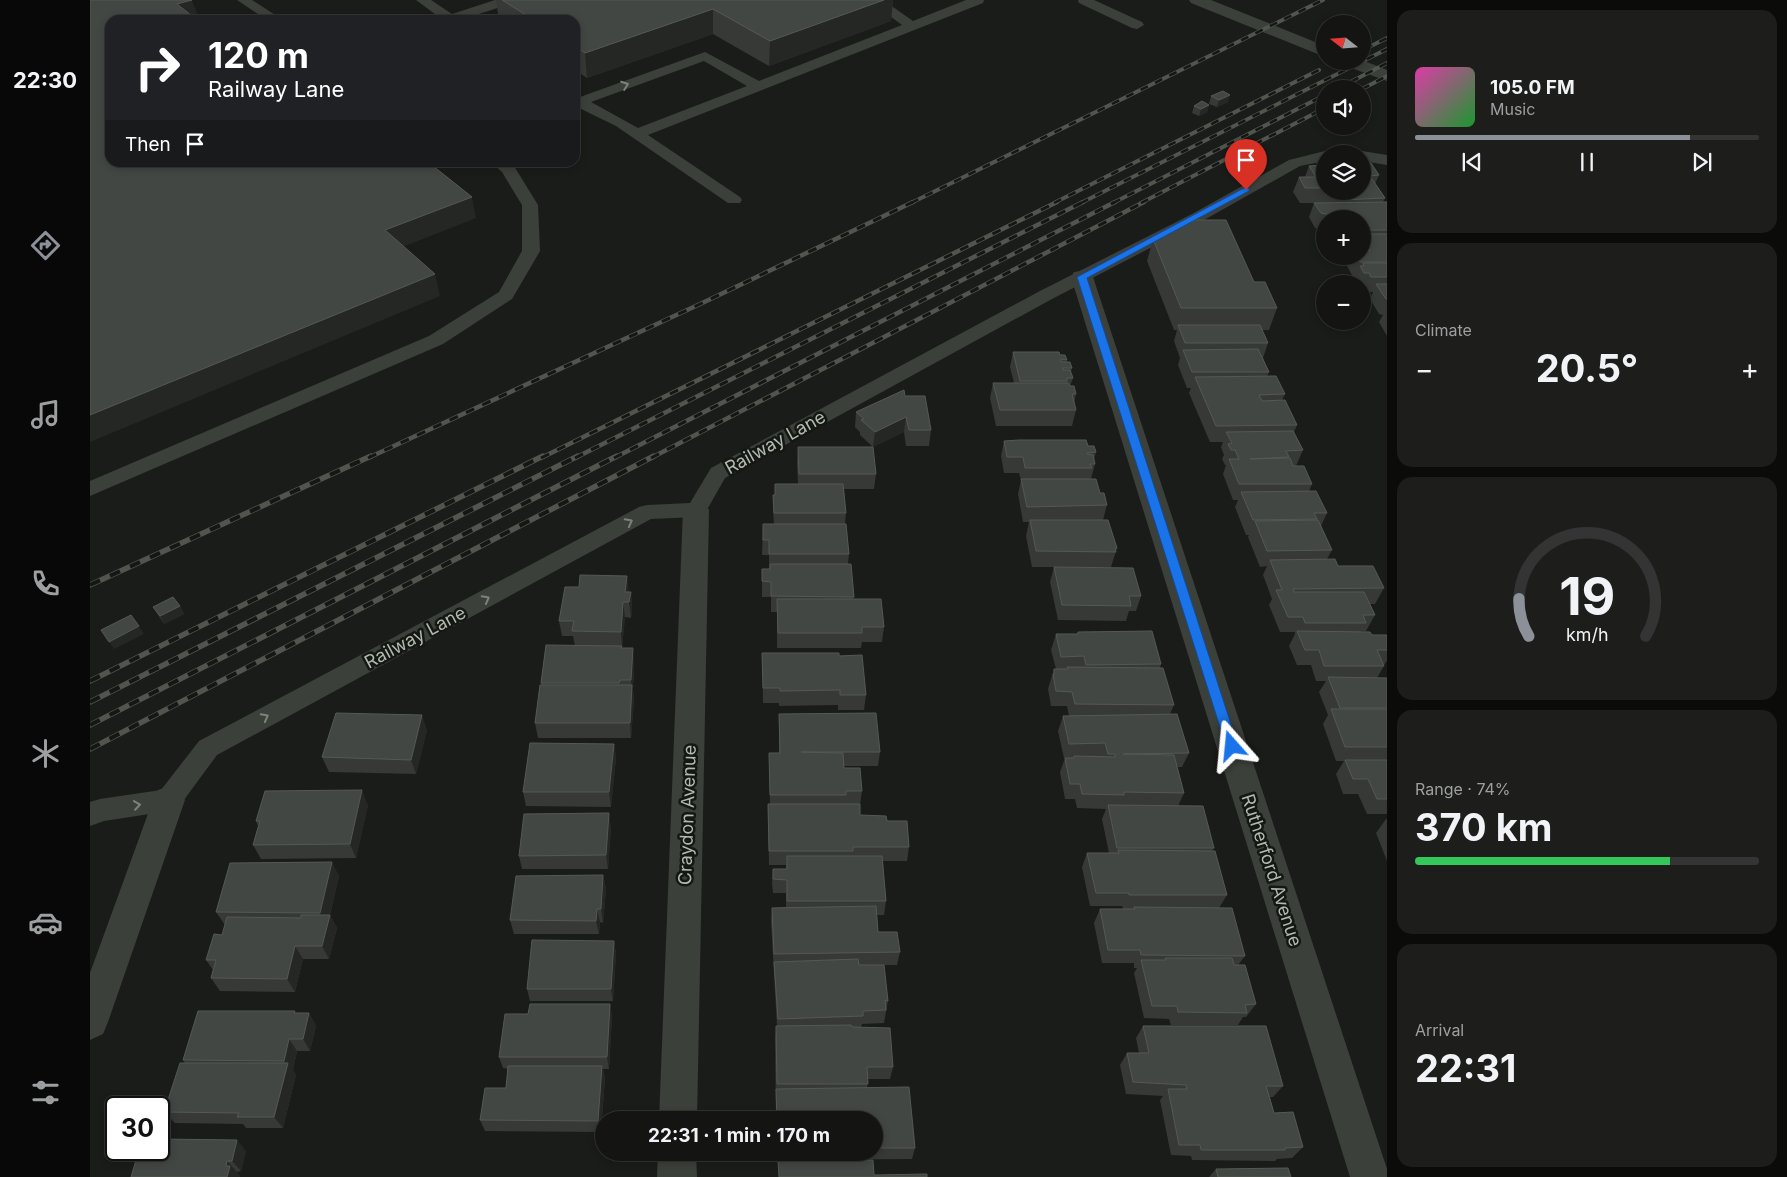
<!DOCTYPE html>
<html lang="en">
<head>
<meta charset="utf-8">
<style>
  body { margin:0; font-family:Inter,sans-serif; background:#1d1e1c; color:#f1f3f6; height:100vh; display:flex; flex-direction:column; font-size:19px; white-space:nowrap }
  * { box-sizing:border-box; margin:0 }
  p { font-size:16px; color:#9d9fa0 }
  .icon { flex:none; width:28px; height:28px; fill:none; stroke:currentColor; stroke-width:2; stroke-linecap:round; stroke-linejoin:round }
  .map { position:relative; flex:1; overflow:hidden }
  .side { display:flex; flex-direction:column; gap:10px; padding:10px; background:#0b0c0a; width:400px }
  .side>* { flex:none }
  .top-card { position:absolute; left:15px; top:15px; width:475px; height:152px; border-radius:15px; box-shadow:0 2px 8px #0003,0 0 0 1px #333433; background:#202124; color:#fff; overflow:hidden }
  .needle { width:32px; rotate:287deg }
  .buttons { position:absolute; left:1226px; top:15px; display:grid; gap:10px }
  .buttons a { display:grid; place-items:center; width:55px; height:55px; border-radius:50%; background:#141513; box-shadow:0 2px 8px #0003,0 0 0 1px #333433; font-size:25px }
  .speed { position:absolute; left:15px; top:1096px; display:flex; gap:10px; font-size:25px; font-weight:700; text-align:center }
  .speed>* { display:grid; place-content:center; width:65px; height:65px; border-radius:50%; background:#141513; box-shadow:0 2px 8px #0003,0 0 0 1px #333433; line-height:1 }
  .speed .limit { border:2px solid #111; border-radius:8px; background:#fff; color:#111 }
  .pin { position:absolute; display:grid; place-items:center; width:42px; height:42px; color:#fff; margin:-51px -21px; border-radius:50% 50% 50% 0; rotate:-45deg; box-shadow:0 0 5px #0007 }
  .pin .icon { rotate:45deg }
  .me { position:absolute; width:55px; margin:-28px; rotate:342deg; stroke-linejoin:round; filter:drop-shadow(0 0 4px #0008) }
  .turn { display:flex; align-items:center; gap:18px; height:105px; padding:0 20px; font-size:22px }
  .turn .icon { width:65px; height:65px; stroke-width:2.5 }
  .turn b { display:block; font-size:35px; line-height:42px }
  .then { display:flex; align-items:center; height:48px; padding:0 20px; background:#0003; gap:10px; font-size:19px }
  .big { font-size:38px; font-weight:700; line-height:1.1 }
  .side .card { flex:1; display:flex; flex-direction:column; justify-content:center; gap:8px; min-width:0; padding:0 18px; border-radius:15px; background:#1d1e1c }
  .side .dial { align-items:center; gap:0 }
  .dial svg { height:130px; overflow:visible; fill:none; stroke:#333433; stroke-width:7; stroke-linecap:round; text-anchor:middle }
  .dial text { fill:#f1f3f6; stroke:none }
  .song { display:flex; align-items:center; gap:15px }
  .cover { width:60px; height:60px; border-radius:8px; background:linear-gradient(135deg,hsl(320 70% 55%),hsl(130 70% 35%)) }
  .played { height:5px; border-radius:2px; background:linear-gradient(90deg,#8c9099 80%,#333433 80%) }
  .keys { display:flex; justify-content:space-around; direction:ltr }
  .heat { display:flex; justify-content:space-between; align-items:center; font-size:28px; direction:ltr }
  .charge { height:8px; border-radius:4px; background:linear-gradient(90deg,#34c759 74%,#333433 0) }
  .trip { position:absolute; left:505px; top:1111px; width:288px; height:50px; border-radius:25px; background:#141513; box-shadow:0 2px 8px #0003,0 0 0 1px #333433; font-weight:700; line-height:50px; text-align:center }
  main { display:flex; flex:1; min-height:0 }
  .dock { display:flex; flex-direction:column; width:90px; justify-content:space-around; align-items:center; background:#080808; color:#9d9fa0 }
  .dock .icon { width:35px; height:35px }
  .dock .current { color:#8c9099 }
  .dock b { font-size:22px; color:#f1f3f6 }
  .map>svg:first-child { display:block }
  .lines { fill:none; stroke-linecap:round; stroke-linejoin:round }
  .service { fill:#3c403b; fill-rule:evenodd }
  .minor { fill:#3c403b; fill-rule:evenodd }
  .tertiary { fill:#3c403b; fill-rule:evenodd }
  .rail-far2-casing { stroke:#50554e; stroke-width:4 }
  .rail-far1-casing { stroke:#50554e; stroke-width:4.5 }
  .rail-casing { stroke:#50554e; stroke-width:5.5 }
  .rail-far2 { stroke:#141714; stroke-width:2.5; stroke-dasharray:8; stroke-linecap:butt }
  .rail-far1 { stroke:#141714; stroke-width:3; stroke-dasharray:9; stroke-linecap:butt }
  .rail { stroke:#141714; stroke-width:4; stroke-dasharray:11; stroke-linecap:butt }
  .wall { fill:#363936 }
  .shaded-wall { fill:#252725 }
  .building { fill:#434743; stroke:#555953 }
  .oneway { stroke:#7c837a }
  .route { fill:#1a73e8; stroke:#114b97 }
  .labels { text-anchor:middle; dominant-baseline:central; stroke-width:5; stroke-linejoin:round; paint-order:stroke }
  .street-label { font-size:18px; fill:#b1baad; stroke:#141714 }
</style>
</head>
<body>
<main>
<nav class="dock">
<b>22:30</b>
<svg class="icon current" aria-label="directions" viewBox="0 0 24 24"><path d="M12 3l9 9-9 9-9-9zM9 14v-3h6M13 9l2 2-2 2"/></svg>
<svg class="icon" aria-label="music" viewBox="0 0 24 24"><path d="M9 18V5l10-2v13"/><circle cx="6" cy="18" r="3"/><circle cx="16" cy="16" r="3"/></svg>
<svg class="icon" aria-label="phone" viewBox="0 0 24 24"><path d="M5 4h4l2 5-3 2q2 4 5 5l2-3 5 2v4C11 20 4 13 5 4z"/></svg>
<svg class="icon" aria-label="climate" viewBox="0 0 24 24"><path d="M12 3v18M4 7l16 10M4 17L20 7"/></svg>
<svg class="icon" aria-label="car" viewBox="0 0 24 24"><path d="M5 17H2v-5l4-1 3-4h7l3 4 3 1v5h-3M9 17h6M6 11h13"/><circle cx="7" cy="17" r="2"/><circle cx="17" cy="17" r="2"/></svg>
<svg class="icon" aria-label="filters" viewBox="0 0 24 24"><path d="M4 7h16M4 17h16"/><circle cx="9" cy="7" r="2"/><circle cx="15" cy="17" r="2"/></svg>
</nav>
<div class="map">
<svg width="1297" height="1177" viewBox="0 0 1297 1177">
  <rect width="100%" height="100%" fill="#1a1c19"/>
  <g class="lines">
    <!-- service -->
    <path class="service" d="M147,0H162L193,20H177Z
      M326,0H341L362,14L405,0H424L423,3L370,20H353Z
      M778,0H793L823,21L876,0H894L893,3L558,135L650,197L652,200L650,203H638L526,126L485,106V96L490,97L615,52L669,81L812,25ZM614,61L657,86L548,128L501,102Z
      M988,0H1004L1052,22L1054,25L1047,29L1042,28L989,3Z
      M1235,151L1241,154H1235V161L1210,166L1114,220L962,299L635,478L614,515L606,517L561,519L127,755L88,808L79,811L14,821L0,826V802L10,799L71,790L109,741L549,507L557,505L600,503L621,468L950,291L1102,214L1199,160Z
      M1272,151L1297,155V165L1272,161V154H1266Z
      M401,162H419L424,166L448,205L450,251L422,299L353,344L0,496V481L339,336L409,292L432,251V205L412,172Z"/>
    <!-- minor -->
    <path class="minor" d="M992,271L1000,272L1003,277L1297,1169V1177H1260L981,277L984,272Z
      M606,501L615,504L619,510L607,1120H569L593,510L597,504Z
      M79,786L90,790L95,800L18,1022L13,1034L0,1040V973L63,800L68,790Z
      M568,1152H606L607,1177H567Z"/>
    <!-- tertiary -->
    <path class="tertiary" d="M1099,0H1121L1235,46V57L1101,3Z
      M1272,60L1297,70V81L1253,65L1251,61Z"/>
    <!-- rail-far2 casing -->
    <g class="rail-far2-casing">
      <path id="rail-far2" d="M1275,49L1297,38
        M1247,89L1297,63
        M1272,89L1297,76
        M821,203L1233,0
        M964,203L1229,70
        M991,203L1297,49
        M1023,203L1235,95
        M1051,203L1235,108"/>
    </g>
    <!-- rail-far1 casing -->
    <g class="rail-far1-casing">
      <path id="rail-far1" d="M278,458L608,305L823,202
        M451,458L967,202
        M485,458L993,202
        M524,458L1025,202
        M561,458L1054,202"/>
    </g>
    <!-- rail casing -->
    <g class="rail-casing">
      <path id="rail" d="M0,585L281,456
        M0,681L453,456
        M0,702L488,456
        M0,725L527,456
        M0,749L564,456"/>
    </g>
    <!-- rail-far2 -->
    <use href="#rail-far2" class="rail-far2"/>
    <!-- rail-far1 -->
    <use href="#rail-far1" class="rail-far1"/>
    <!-- rail -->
    <use href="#rail" class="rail"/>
  </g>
  <!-- wall -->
  <path class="wall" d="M406,0H803L801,21L679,66L623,34L497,78L485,70V20H409Z
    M1121,96L1138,102L1127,107L1119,104Z
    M1119,105L1117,112L1109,116L1102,113L1104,106Z
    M1272,163L1289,175L1285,184L1295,198L1293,202H1297V336L1289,322L1293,315L1289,314L1280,299L1283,292H1275L1272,288V284H1265L1263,281L1265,277H1263L1257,266L1258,262H1241L1238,256H1272V219H1235V230L1225,228L1219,217L1224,203H1210L1203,192L1209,177H1215L1219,166Z
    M1063,239L1164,282L1187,308L1179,330H1172L1178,343L1173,358L1179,372L1177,376L1195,394L1192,400L1207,425L1204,432L1213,450L1206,466H1203L1222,484L1219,491L1237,513L1231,526L1242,550L1237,559L1248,566L1294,588L1285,604H1280L1285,615L1276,631H1271V632L1282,635H1297V661L1294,665V666L1287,678H1297V814H1277L1268,794H1253L1246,774L1254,761H1246L1233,724L1238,715L1229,692L1236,681H1226L1221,665H1207L1199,646L1205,634V632H1190L1179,605L1182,599L1173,575L1177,566L1170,567L1158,537L1159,535H1156L1145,507L1148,500H1143L1133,474L1136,465H1135L1132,459L1134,455L1131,447L1133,442H1120L1099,393L1101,388H1097L1088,365L1090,358L1084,341L1087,330H1084L1057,261Z
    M923,352L970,355L977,360L976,362L982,368L981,372L983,378L980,386L986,394L984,403L986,410L982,426H906L900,398L903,383H924L920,367Z
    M815,396L841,430L839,446H816L814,432L783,447L770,435V432L765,427L766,412Z
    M914,441L998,446L1006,452L1004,459L1005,464L1001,479L1017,505L1013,520L1027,548L1021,567H942L936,536L939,522H933L928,494L931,480L929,473H914L911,456Z
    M708,447L786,474L784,489H754L756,513L755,524L759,554L758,564L764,597L763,599L794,627L792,642H772L771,648H687V612H681V597H672V569H679V555H672L673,524H684L683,511V495H685V484H708L707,463Z
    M964,567L1051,596L1046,611H1039L1036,621L968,620L960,582Z
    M539,592H541L542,608L541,618L535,617L532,647V648L544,663L543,690L544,700L541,738H448L445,723L451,685V683L485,646L483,636H472L469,621Z
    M90,606L94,614L74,624L63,607Z
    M988,632L1071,664L1070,668L1084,705L1080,714L1099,753L1092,767H1087L1094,793L1088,806L1124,848L1122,851L1137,895L1129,908L1155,956L1148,965L1166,1004L1156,1017H1153L1148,1025H1081L1079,1019L1054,1018L1044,973L1047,968H1044V963H1012L1004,923L1010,909H1043H1033L1032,906H1000L992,867L997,853H1019L1012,819L1016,809L987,808L985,799H975L970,772L975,758H974L968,731L973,716H979L977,706H961L958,689L964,669H966L961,650L966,634H987Z
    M672,653L749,656L776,695L774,710H748V705L689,706V703H673Z
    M689,714L790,752L788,766H754V768L772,791L770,805V815L797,821L819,847L817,861H793L796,901L794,915H787L788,932L810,952L807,965H794L798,1001L794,1023L772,1024L771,1027L803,1067L800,1079H778L777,1088L825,1148L822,1159L688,1160L687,1152H784V1120H686L685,1038L686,1026H687L681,921L682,908L696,907V893H683L682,883L683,869H696V865H679L678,818V804H680L679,753H689Z
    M337,730L326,774L239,772L232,757Z
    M524,744L526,758L521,807L436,806L433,792Z
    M278,805L266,858L171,859L163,845L168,826L166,821Z
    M1296,819H1297V861L1286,833Z
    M521,827L518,869H432L429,856Z
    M513,875L516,889L513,923L510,922L509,934H424L420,920Z
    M249,876L240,915L247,928L239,959H213L205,992L130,991L121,978L123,970L116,960L132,935L135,925L126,912Z
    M524,941L526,954L523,1001H440L437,989Z
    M520,1004L522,1016L519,1069H513L515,1078L511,1132L395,1131L390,1120L416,1088L418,1069L413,1068L409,1057L438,1014Z
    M206,1013H219L226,1026L220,1051H207L203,1070L206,1075L193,1128H156L153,1124L85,1123L74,1112L95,1063L93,1060Z
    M1053,1026L1193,1086L1183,1097H1180L1184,1113L1213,1147L1202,1158L1187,1159L1185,1161L1102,1160L1101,1156L1081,1155L1070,1100L1073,1096L1036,1094L1030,1065L1037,1053H1049L1046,1038Z
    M156,1151L151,1171L147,1172V1173L150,1176V1177H41Z
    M1126,1169L1201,1177H1119Z"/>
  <!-- shaded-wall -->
  <path class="shaded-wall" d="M102,0L109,19L106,20L87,4Z
    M794,0H803L801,21L679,66L680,41Z
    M623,9V34L497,78L495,53Z
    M1140,95L1138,102L1127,107L1129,100Z
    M1119,105L1117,112L1109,116L1111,109Z
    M382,197L386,218L300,252L295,230Z
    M345,274L350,296L0,442V415Z
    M816,417L814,432L783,447L785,432Z
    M537,576L539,591L538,602L535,592Z
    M541,592L542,608L541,618L539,602Z
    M533,602L535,617L532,647L531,632Z
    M90,606L94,614L74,624L70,616Z
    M49,626L54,634L24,649L19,642Z
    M543,648L544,663L543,690L544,700L541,738L540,723L542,691L541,680Z
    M332,715L337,730L326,774L321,760Z
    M524,744L526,758L521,807L519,792Z
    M272,790L278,805L266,858L260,844Z
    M519,813L521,827L518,869L516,855Z
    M242,862L249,876L237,926L230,913Z
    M513,875L516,889L513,923L511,909Z
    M507,909L510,922L509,934L506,921Z
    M240,915L247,928L239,959L232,946Z
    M524,941L526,954L523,1001L521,989Z
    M205,946L213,959L205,992L197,979Z
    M520,1004L522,1016L519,1069L517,1057Z
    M219,1013L226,1026L220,1051L213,1039Z
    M199,1039L207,1051L203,1070L206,1075L193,1128L184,1117L197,1065L194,1061Z
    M512,1066L515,1078L511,1132L508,1121Z
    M147,1140L156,1151L151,1171L142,1161Z
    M137,1161L147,1172V1173L150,1176V1177H137L136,1166Z"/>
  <!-- building -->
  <path class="building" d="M0,0H102L87,4L107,20H20V162H338L382,197L295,230L345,274L0,415Z
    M412,0H794L680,41L623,9L495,53L485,46V20H444Z
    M154,17L157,20H144Z
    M1133,91L1140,95L1129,100L1121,96Z
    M1112,101L1119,105L1111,109L1104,106Z
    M1272,163H1281L1289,175L1280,176L1295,198L1252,200L1249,195H1236L1232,188H1215L1209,177H1226L1219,166L1235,165V191H1272Z
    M1297,202V230H1272V219H1248L1246,216L1231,213L1224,203Z
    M1105,220H1136L1164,282H1175L1187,308H1091L1063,239Z
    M1272,234H1297V262H1270L1266,256H1272V251H1280L1278,247H1272Z
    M1273,263H1297V277H1281L1279,273H1274L1270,266H1274Z
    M1286,284H1297V299H1296Z
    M1088,325H1170L1178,343H1095Z
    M1168,349L1179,372H1102L1093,350Z
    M923,352H969L970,355H975L977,360L971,359V362H980L982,368H973V370H980L983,378H977V381H930Z
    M1186,376L1195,394L1169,395L1172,401L1195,400L1207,425L1126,426L1105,377Z
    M903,383H978L980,386H984L986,394H982L986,410H910Z
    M814,390L815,396H835L841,430H819L816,417L785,432L771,420L774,419L766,412Z
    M1203,431L1213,450L1196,451L1199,457L1160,459L1200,458L1203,466H1214L1222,484H1149L1139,459H1149L1145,450H1141L1138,444L1142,443L1136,432Z
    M929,440H996L998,446H1004L1006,452L997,453V454L1003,455L1005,464H1000L1002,468H935L933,457H917L914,441Z
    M708,447H783L786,474H709Z
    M931,479H1006L1010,493H1014L1017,505L937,507Z
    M685,484H753L756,513H684L683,495H685Z
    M1226,491L1237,513H1224L1227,519L1163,520L1151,492Z
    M940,520H1018L1027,548L1025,549L1026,552L946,551Z
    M1228,520L1242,550L1177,551L1165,521Z
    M673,524H756L759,554H679V540H673Z
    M1245,559L1248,566H1283L1294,588L1203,589L1204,592H1274L1285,615H1273L1276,623H1215L1213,617H1198L1186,590H1192L1180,560Z
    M680,564H761L764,597L681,596V582L672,581V569H680Z
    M964,567L1043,568L1051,596H1039L1041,606L972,605Z
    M490,575L537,576L535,592H541L539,602H533L531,632L482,631L484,621H469L475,587H489Z
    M83,597L90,606L70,616L63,607Z
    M687,599H791L794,627H772V633H688Z
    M41,615L49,626L19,642L11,630Z
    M1062,631L1071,664L996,665L994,656L971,657L966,634H988V632Z
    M1207,631L1280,632L1282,635H1297V650H1287L1294,666H1234L1229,650H1215Z
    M456,645L532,646L531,648H543L541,680H530L529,683H451Z
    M672,653H749V656L772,655L776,695H750V690L690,691V688H673Z
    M977,667L1073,668L1084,705L985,704L982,692L966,691L963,674H964V669H978Z
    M1238,677L1297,678V708H1250Z
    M450,685H542L540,723H445Z
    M1241,709H1297V747H1255Z
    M246,713L332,715L321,760L232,757Z
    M786,713L790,752H711L753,753L754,768H770L772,791H756V795H680L679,753H690L689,714Z
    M1087,714L1099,753L1033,754L1084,755L1094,793L1034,792V795L992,794L990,784H980L975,758H984V756L1025,757V754H1018L1015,743L979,744L973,716Z
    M440,743L524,744L519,792H433Z
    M1255,760H1297V799H1287L1278,779H1263Z
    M272,790L260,844L163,845L170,821H166L175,791Z
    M678,804H770V815L796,816L797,821H817L819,847H763V851H679Z
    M1018,805L1113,806L1124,848H1027Z
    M519,813L516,855L429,856L434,814Z
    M1028,850L1125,851L1137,895H1039V893H1006L997,853H1029Z
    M697,856H792L796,901H697V880L683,879V869H697Z
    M242,862L230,913L126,912L140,863Z
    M513,875L511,909H507L506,921L420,920L426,876Z
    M786,906L788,932H807L810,952L684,954L682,908Z
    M1044,907L1142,908L1155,956L1051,955L1050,950H1018L1010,909H1045Z
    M211,915H240L232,946H205L197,979L121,978L126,960H116L124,934L132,935L137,917L211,918Z
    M442,940L524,941L521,989H437Z
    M1075,958H1142L1144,965H1155L1166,1004L1155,1005L1157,1013L1088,1012L1087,1006H1062L1051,960H1076Z
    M768,959L769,965H794L798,1001L795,1000L796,1010L773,1011V1016L688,1019L684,962Z
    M440,1004H520L517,1057H409L415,1014H438Z
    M108,1011H205L204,1013H219L213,1039H199L194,1061L93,1060Z
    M761,1025L762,1027L800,1028L803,1067H777L778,1084H687L686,1026Z
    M1053,1026H1176L1193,1086H1176L1184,1113L1203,1112L1213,1147L1195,1148V1150H1111L1110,1145H1089L1078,1089H1097L1096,1085L1043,1082L1037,1053H1059Z
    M90,1063H198L184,1117H147L149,1113L74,1112Z
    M418,1066H512L508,1121L390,1120L395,1088H416Z
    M819,1087L825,1148H784V1120H687L686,1089Z
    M69,1139L147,1140L142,1161H137L136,1166H140L137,1177H41L49,1150H69Z
    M783,1160L784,1175L837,1174V1177H689L688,1161Z
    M1198,1168L1201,1177H1128L1126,1169Z"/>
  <!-- one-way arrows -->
  <defs><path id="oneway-chevron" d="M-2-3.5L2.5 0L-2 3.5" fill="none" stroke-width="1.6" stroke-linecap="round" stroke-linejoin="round" transform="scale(1.25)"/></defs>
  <g class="oneway">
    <use href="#oneway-chevron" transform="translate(535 85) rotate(-20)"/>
    <use href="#oneway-chevron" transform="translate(539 522) rotate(-28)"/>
    <use href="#oneway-chevron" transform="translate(396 599) rotate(-28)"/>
    <use href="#oneway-chevron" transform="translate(175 717) rotate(-28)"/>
    <use href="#oneway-chevron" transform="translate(47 805) rotate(-8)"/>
  </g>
  <!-- route -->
  <path class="route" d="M1156,187L1159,188V191L997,278L1148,746L1146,749L1142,751L1138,749L1136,746L987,277Z"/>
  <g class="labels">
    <!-- street labels -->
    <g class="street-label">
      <text transform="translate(685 442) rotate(-29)">Railway Lane</text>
      <text transform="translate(325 637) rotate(-28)">Railway Lane</text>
      <text transform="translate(597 815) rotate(-88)">Craydon Avenue</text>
      <text transform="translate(1182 870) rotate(72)">Rutherford Avenue</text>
    </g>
  </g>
</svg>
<div class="buttons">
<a><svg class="needle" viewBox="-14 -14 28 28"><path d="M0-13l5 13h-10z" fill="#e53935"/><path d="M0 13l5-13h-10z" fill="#9d9fa0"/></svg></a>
<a><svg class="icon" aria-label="sound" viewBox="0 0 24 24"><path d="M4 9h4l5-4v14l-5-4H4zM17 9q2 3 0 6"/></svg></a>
<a><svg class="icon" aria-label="layers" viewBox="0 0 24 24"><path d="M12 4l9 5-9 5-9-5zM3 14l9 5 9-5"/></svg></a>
<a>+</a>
<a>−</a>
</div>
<div class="speed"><div class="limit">30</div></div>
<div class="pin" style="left:1156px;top:190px;background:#d93025"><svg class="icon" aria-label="arrive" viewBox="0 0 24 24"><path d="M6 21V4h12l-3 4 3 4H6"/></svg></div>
<svg class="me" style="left:1142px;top:746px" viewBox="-20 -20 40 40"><path d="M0-17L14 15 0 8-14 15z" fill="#1a73e8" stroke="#fff" stroke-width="4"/></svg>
<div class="trip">22:31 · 1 min · 170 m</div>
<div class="top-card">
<div class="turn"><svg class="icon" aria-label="right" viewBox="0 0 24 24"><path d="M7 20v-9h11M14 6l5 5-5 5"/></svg><div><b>120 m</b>Railway Lane</div></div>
<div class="then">Then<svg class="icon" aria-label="arrive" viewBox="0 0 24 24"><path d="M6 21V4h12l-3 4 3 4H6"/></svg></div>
</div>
</div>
<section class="side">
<div class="card">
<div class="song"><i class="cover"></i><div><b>105.0 FM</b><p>Music</p></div></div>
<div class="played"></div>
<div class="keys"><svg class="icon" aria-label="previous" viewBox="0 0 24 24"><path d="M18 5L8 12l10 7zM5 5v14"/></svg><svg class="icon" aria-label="pause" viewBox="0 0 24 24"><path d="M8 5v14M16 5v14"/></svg><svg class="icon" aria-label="next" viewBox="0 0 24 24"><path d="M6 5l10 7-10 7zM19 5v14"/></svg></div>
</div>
<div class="card"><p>Climate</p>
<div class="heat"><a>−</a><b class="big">20.5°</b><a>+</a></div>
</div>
<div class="card dial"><svg viewBox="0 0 100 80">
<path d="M14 69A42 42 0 1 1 86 69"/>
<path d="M14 69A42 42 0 0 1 8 46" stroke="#8c9099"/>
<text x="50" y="56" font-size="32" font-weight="700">19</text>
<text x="50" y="72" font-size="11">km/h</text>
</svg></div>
<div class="card"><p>Range · 74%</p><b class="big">370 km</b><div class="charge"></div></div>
<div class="card"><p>Arrival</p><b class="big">22:31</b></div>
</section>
</main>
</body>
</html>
